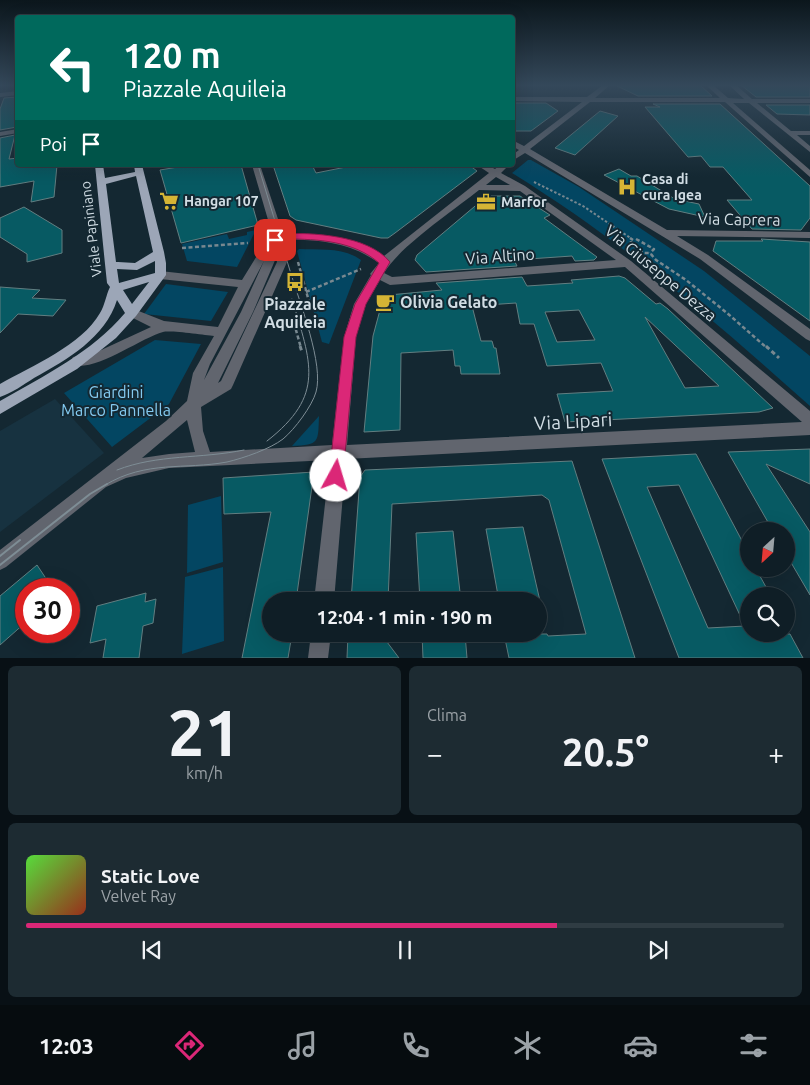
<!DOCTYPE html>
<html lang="it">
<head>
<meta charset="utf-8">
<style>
  body { margin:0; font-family:Ubuntu,sans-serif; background:#1d2b32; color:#f1f3f6; height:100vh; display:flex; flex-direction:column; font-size:19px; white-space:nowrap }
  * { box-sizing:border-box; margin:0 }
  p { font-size:16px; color:#9ba2a7 }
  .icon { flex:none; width:28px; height:28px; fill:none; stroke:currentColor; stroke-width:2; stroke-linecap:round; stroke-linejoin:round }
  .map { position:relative; height:658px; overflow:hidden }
  .drawer { display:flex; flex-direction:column; gap:8px; padding:8px; background:#081015; flex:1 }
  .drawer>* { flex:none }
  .guide { position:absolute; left:15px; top:15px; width:500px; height:152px; border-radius:5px; box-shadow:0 5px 20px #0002,0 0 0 1px #2f3c43; background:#00695c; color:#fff; overflow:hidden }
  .needle { width:32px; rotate:206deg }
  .tools { position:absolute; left:740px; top:522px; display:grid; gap:10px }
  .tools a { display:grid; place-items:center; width:55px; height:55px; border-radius:50%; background:#0f1e26; box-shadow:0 5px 20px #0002,0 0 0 1px #2f3c43; font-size:25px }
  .speed { position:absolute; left:15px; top:578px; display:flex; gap:10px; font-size:25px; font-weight:700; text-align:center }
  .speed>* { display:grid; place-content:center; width:65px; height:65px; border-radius:50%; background:#0f1e26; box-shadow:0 5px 20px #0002,0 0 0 1px #2f3c43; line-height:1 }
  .speed .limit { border:8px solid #d22; background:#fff; color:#111 }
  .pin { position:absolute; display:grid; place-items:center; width:42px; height:42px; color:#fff; margin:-21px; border-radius:10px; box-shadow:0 2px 8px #0006 }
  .me { position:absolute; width:55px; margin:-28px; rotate:6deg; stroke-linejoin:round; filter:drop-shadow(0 0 4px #0008) }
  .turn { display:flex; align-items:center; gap:18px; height:105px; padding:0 25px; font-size:22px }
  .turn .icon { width:65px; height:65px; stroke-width:2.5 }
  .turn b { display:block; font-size:35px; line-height:42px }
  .then { display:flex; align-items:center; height:48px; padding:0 25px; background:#0003; gap:10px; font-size:19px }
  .big { font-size:38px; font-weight:700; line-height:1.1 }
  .drawer .widget { flex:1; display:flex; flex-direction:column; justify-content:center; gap:8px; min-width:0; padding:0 18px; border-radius:8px; background:#1d2b32 }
  .drawer .dial { align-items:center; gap:0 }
  .dial b { font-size:65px; line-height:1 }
  .song { display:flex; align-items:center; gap:15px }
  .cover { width:60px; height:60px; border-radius:8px; background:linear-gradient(135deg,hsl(110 70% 55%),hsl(10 70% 35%)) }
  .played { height:5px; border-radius:2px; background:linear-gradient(90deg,#db2777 70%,#2f3c43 70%) }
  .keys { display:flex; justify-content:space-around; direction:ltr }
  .heat { display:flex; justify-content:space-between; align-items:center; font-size:28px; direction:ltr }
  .drawer .tiles { flex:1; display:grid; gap:8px; grid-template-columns:1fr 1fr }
  .widget:last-child { grid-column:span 2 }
  .trip { position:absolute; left:262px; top:592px; width:285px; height:50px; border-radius:25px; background:#0f1e26; box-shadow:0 5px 20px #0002,0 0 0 1px #2f3c43; font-weight:700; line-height:50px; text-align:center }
  .tab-bar { display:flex; height:80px; justify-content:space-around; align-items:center; background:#060c0f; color:#9ba2a7 }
  .tab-bar .icon { width:35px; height:35px }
  .tab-bar .current { color:#db2777 }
  .tab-bar b { font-size:22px; color:#f1f3f6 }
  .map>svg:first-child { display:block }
  .built { fill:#173240 }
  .green { fill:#034662 }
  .building { fill:#075a63; stroke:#627e81; fill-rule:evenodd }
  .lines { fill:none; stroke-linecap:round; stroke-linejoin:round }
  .path-far2 { stroke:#788890; stroke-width:2; stroke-dasharray:2.5 2; stroke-linecap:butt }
  .path-far1 { stroke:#788890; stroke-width:2.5; stroke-dasharray:4 2.5; stroke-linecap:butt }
  .path { stroke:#788890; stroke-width:3; stroke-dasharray:4.5 3; stroke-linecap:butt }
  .minor { fill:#61656e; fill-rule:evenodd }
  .major { fill:#9ca6b7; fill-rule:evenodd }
  .tram-far1 { stroke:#7e8d95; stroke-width:1 }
  .tram { stroke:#7e8d95; stroke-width:2 }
  .route { fill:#db2777; stroke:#8e194d }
  .labels { text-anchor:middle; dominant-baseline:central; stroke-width:4; stroke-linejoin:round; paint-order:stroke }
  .far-poi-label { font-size:14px; font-weight:bold; fill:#d1dde4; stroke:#142832; text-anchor:start }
  .far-street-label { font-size:14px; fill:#d1dde4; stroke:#142832 }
  .street-label { font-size:16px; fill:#d1dde4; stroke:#142832 }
  .poi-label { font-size:16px; font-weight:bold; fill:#d1dde4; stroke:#142832; text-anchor:start }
  .park-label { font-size:16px; fill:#84caf0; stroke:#142832 }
  .near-street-label { font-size:19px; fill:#d1dde4; stroke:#142832 }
</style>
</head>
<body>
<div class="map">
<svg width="810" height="658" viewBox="0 0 810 658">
  <rect width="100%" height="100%" fill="#142832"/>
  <!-- built -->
  <path class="built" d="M55,399L104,453L0,532V431Z"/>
  <!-- green -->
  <path class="green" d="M528,160H531L579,187L704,271L810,356V406C714,320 622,241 512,173Z
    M256,230L237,267L187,261L182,244L227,234L229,239L247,235V232Z
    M299,249C320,250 343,247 361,260L329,344L322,342L297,251Z
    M166,284L228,292L211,321L144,314Z
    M155,340L201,344L169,404L112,447L64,393Z
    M319,416C318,442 320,445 292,446Z
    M221,496L223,562L187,573L188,505Z
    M223,567L224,641L182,654L185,577Z"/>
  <!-- building -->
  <path class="building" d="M615,85H700L712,96H638Z
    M741,85H810V97H756Z
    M18,97L17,127L0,130V109L4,98Z
    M512,103H546L558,111L531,131H512Z
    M653,104H720L810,186V218L801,230L752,229L727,200H752L723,167H710L701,156L688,157L645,107H660Z
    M766,105H810V115L777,114Z
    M600,111L618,116L575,155L555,148Z
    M15,135L9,159L18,158V165H57L54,197L31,202L34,181L0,187V138Z
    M190,165H241L258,225L181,243L160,170Z
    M273,165H312L316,173L356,165H469L477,171L395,233L388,238H381L296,220L290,216Z
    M619,169L631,176H637L675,199L699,204L705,217L669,209L604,175Z
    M487,196H520L550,215L544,218L597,257L594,260L575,261L572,256L514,260L517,266L426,272L415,260L417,255Z
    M24,207L62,230V253L27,262V254L0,237V218Z
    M761,239L810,242V321L713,251L716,241H763Z
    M619,276L625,278L656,304L660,303L668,309L773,408L759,412L565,422L557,394L613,391L601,363L547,366L534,324H520L516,303L472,306L481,341H492L494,348H496L500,374H461L460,366H455L453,350L401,353L400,430L364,432L373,336L380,310L389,295L442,290L436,283L522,277L527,286L573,283L571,280ZM579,310L595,340L557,342L545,312ZM645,317L719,386L685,388Z
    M0,287L40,290L32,298L66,300L53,316L18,314L0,333Z
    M810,449V484L766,464L810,532V595L786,554V531H773L728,452Z
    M696,454L749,554V569H756L771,596H749V634H790L803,658H679L602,459ZM679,485L745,626L708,628L647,487Z
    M572,461L635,658H509L504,634H547L548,636L586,634L549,500L542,495L392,504L388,601H351L360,477L365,470Z
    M314,472L296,601H271V634H292L288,658H242L271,512L224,514L223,478Z
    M523,527L540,601H499L486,529Z
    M453,531L461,601H420L416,533Z
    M37,565L53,589H26V622L0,645V596Z
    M146,593L145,602L156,599L153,623L143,626L139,658H103L106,639L90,643L97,606Z
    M348,634H387V642L399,658H347Z
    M422,634H465L467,658H423Z"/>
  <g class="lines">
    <!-- path-far2 -->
    <path class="path-far2" d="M534,182L583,206L632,239"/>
    <!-- path-far1 -->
    <path class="path-far1" d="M630,238L633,240
      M636,239L654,249L650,253
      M631,241V244L644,253H650L656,260L686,280L727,313L767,348
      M182,248L248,243
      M298,262L310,305
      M306,292L361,269
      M294,323L301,348"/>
    <!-- path -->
    <path class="path" d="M300,346L302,352
      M766,346L779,358"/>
    <!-- minor -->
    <path class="minor" d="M603,85H610L595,98H720L706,85H713L728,98L744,99L729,85H736L752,99H810V103H757L791,131H810V135H797L810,146V152L749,103H733L810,170V177L725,102H590L530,149L667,230L810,232V238L677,236L708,255L810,329V341L806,339L700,259L525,153L512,161V155L519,150L512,146V140L524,146L582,102L512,101V97H587Z
      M18,91V95L0,97V93Z
      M18,129V133L0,136V132Z
      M252,165H260L283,234C318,233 355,236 384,256L489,173L477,165H487L495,169L500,165H509L501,173L525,186L631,261L810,411V435L346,459L334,601H314L330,460L169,468L126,478L106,487L6,567L0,570V550L166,421L187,401L193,373L214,336C204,335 170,330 163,332C141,338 95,372 73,365L71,361L73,357L99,351L151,327L127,315L125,312L127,309L131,308L164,321L218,327L238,287L160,279L154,275L160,271L242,280L258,254L273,237ZM496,177L510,185H486ZM479,190L520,191L616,260L392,277L384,273C400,246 453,211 479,190ZM285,240C319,239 351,243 379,263L370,274L371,275L354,304L344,337L332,445L210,452L203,431L201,407L231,389L233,385L287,262ZM276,258L277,262L221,381L218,383L253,312ZM264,261L241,312L204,380L210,364ZM625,267L802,422L347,445L356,337L366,304L380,280L390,285ZM187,420L195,452L169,454L142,458Z
      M311,634H331L328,658H308Z"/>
    <!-- major -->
    <path class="major" d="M95,165H103L105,178L135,172L134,165H142L164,252L166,263V275L136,316L116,338L77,369L0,414V401C45,375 91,353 125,313L117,300C105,338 68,359 34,378C23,385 12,393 0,397V384C32,366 82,345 100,313C105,305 106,295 110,287L107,283L105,264ZM136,176L153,252L135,263L118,262H116L106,184ZM155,261V273L119,283L117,269L137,270ZM149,282L132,304L123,290Z"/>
    <!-- tram-far1 -->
    <path class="tram-far1" d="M267,441C326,395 311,363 292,299
      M117,470C158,454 201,459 244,450
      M105,485C147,460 184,470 227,462C244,458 270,449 283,439C295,429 312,406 316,392C324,365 300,303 291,274C280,238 269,201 258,165"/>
    <!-- tram -->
    <path class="tram" d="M0,556L20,540
      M0,565L90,494L107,484"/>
  </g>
  <!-- sky -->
  <linearGradient id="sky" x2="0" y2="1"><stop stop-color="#0b161c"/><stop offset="0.48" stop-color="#34485a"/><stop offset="1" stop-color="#34485a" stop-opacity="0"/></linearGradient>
  <rect width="810" height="177" fill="url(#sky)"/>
  <!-- route -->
  <path class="route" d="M279,234C311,232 368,235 390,262L366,304L356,337L343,476L341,481L336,483L331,481L329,476L344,337L355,304L379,263C354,241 318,239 286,239C280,239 278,243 271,242V238Z"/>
  <!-- icons -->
  <defs>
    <g id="hospital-bare" transform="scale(1.5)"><path d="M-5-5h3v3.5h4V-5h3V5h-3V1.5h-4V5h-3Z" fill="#d5b535" stroke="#142832" stroke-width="2.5" paint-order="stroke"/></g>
    <g id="supermarket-bare" transform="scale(1.5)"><path d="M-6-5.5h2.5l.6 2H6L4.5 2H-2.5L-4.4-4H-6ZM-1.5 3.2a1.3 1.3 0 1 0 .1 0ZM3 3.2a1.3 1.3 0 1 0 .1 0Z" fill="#d5b535" stroke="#142832" stroke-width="2.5" paint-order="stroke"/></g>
    <g id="office-bare" transform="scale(1.5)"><path d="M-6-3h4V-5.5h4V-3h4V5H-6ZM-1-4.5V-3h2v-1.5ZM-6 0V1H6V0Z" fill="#d5b535" stroke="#142832" stroke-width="2.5" paint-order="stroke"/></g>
    <g id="bus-bare" transform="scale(1.5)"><path d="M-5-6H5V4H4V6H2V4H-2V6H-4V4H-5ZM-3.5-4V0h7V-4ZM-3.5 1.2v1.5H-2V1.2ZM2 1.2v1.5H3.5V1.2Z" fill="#d5b535" stroke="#142832" stroke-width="2.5" paint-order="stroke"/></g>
    <g id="cafe-bare" transform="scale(1.5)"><path d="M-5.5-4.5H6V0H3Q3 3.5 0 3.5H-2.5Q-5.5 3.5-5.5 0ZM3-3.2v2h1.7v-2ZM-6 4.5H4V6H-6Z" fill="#d5b535" stroke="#142832" stroke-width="2.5" paint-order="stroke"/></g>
  </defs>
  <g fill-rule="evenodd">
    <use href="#hospital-bare" x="627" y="187"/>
    <use href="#supermarket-bare" x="169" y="201"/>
    <use href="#office-bare" x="486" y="202"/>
    <use href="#bus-bare" x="295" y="282"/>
    <use href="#cafe-bare" x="385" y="302"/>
  </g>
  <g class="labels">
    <!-- far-poi labels -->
    <g class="far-poi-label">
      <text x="642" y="179">Casa di<tspan x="642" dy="16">cura Igea</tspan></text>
      <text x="184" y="201">Hangar 107</text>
      <text x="501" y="202">Marfor</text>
    </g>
    <!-- far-street labels -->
    <g class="far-street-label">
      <text transform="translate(91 229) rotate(-97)">Viale Papiniano</text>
    </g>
    <!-- street labels -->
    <g class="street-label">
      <text transform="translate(739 219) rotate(1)">Via Caprera</text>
      <text transform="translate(500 256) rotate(-4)">Via Altino</text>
      <text transform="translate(661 273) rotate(40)">Via Giuseppe Dezza</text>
    </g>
    <!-- poi labels -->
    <g class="poi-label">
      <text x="400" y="302">Olivia Gelato</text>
      <text x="295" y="304" text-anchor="middle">Piazzale<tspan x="295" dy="18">Aquileia</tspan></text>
    </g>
    <!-- park labels -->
    <g class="park-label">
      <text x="116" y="392">Giardini<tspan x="116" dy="18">Marco Pannella</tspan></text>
    </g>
    <!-- near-street labels -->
    <g class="near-street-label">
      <text transform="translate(573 421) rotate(-3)">Via Lipari</text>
    </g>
  </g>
</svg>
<div class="tools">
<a><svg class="needle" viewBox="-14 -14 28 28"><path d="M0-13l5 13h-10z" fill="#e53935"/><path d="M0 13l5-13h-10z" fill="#9ba2a7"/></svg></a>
<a><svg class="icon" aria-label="search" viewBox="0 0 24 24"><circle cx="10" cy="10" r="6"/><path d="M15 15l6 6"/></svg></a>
</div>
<div class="speed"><div class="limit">30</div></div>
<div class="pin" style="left:275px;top:240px;background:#d93025"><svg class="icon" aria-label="arrive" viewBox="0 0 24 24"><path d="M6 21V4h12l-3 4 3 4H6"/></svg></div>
<svg class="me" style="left:336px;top:476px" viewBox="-20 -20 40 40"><circle r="19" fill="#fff"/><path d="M0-13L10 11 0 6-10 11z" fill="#db2777"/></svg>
<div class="trip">12:04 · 1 min · 190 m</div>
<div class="guide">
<div class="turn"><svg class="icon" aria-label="left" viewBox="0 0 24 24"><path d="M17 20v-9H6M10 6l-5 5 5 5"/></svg><div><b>120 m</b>Piazzale Aquileia</div></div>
<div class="then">Poi<svg class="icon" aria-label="arrive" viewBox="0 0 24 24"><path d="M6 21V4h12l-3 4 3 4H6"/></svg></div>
</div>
</div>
<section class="drawer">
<div class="tiles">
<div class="widget dial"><b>21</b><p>km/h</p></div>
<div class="widget"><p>Clima</p>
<div class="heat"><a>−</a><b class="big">20.5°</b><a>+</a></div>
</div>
<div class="widget">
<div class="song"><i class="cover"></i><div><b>Static Love</b><p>Velvet Ray</p></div></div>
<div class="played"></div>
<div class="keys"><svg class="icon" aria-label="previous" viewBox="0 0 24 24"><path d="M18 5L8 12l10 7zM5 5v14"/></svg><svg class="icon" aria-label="pause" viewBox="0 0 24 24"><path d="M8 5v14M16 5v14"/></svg><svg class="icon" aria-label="next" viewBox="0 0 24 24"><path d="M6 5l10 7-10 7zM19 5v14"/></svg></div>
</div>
</div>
</section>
<nav class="tab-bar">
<b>12:03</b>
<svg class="icon current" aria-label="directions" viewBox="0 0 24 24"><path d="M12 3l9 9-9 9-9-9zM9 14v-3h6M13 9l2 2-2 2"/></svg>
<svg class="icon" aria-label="music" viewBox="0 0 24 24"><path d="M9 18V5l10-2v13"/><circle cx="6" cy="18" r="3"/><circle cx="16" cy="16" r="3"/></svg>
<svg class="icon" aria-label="phone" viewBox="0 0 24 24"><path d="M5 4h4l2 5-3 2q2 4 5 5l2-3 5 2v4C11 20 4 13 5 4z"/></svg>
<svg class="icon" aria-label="climate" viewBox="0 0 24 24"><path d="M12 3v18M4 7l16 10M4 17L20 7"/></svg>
<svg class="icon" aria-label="car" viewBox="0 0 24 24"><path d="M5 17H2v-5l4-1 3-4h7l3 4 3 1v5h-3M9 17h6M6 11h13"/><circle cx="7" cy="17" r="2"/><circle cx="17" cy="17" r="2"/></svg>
<svg class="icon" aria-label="filters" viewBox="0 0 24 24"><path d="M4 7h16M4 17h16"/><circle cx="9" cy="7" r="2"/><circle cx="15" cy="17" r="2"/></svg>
</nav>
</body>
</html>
